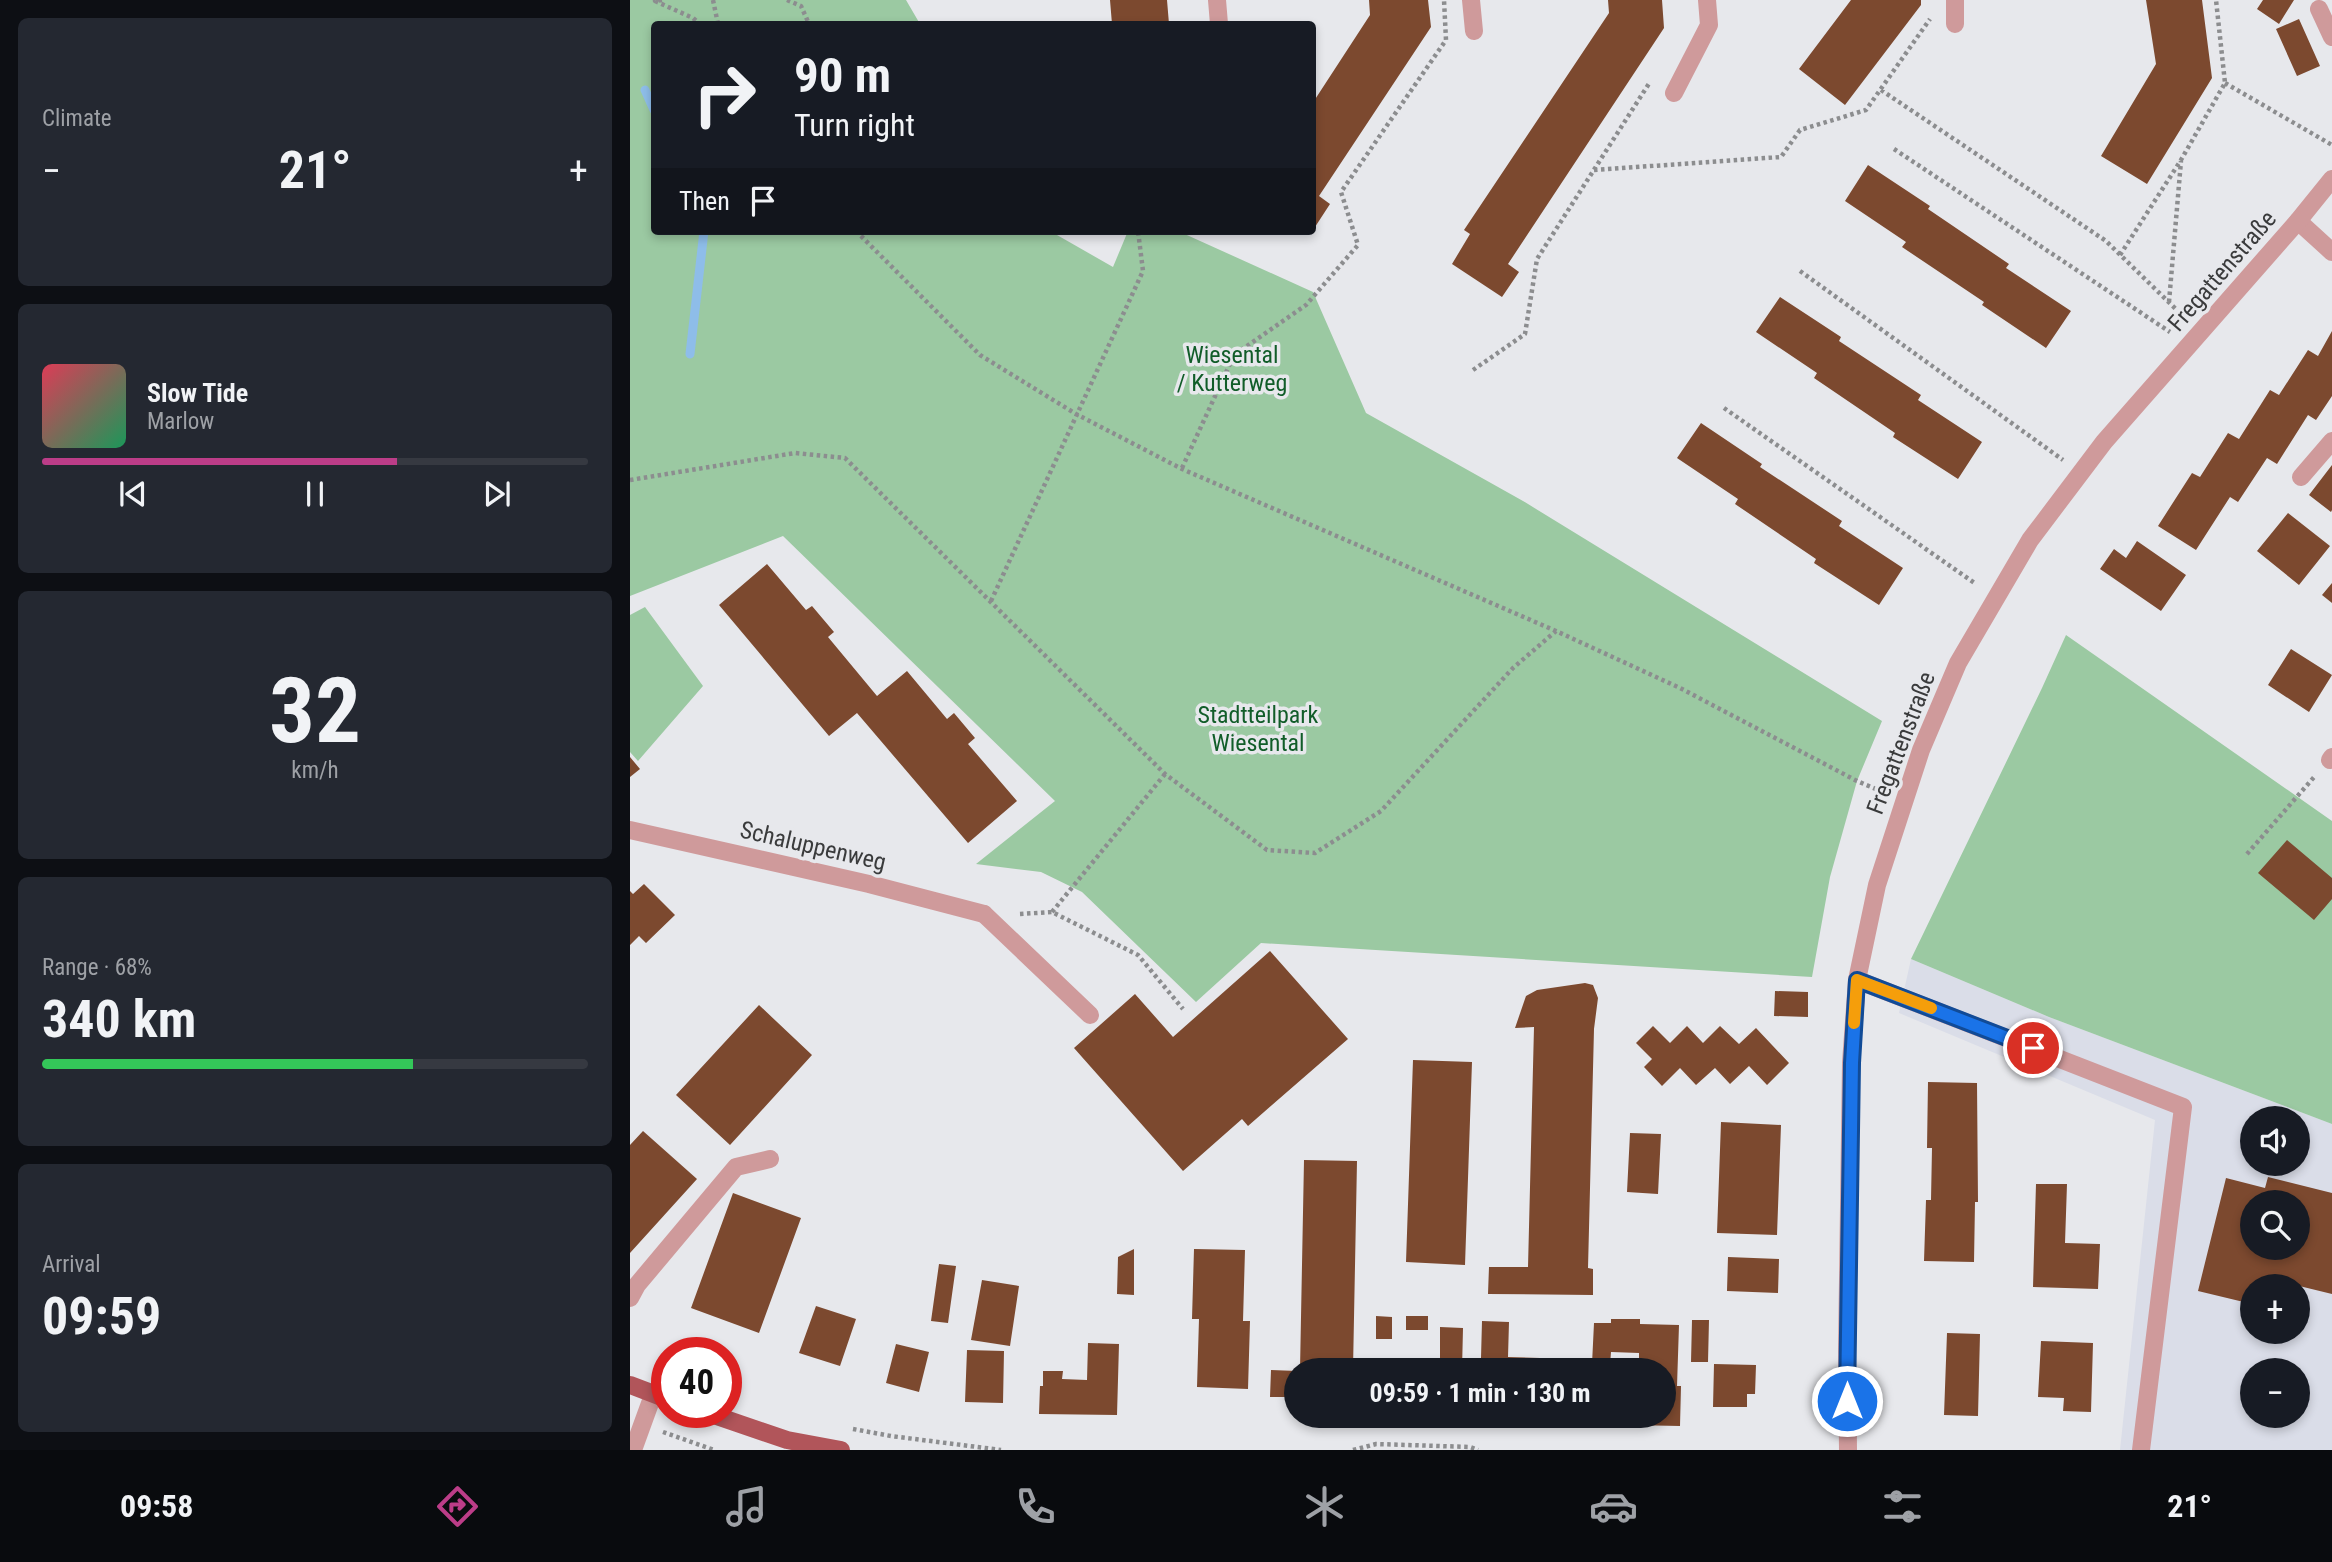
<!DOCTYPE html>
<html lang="en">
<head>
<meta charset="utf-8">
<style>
  body { margin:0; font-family:"Roboto Condensed",sans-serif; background:#242831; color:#f1f3f6; height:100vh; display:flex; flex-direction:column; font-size:26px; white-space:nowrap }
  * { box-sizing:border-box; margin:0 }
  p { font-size:23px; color:#9ea1a6 }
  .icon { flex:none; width:38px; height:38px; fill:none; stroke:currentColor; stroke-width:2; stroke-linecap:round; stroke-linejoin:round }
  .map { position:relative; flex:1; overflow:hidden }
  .side { display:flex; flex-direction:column; gap:18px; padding:18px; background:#0d0f14; width:630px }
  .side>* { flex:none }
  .guide { position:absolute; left:21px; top:21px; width:665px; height:214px; border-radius:7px; box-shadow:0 4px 10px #0003; background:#171b24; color:#f1f3f6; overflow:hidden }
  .tools { position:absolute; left:1610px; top:1106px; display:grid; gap:14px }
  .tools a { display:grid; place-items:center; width:70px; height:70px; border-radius:50%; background:#171b24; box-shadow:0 4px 10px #0003; font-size:35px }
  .speed { position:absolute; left:21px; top:1337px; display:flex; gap:14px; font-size:35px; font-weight:700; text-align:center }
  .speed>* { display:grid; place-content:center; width:91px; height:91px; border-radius:50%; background:#171b24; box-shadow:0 4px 10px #0003; line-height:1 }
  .speed .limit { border:10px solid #d22; background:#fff; color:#111 }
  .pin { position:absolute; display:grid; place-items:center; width:60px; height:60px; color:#fff; margin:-30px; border:4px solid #fff; border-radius:50%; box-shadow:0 2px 7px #0007 }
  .me { position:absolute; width:77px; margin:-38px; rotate:0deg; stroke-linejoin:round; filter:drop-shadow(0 0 5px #0008) }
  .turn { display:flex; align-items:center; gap:24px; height:147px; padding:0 28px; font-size:32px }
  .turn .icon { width:91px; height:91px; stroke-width:2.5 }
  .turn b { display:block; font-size:49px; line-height:60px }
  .then { display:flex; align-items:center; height:66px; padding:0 28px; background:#0003; gap:14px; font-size:26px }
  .big { font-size:52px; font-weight:700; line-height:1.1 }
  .side .widget { flex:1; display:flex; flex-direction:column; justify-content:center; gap:10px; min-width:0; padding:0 24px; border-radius:10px; background:#242831 }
  .side .dial { align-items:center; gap:0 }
  .dial b { font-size:91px; line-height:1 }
  .song { display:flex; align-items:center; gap:21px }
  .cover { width:84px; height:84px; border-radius:10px; background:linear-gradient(135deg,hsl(350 70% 55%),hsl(150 70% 35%)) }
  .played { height:7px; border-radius:4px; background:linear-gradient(90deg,#bc3d88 65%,#363941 65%) }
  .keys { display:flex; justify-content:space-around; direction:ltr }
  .heat { display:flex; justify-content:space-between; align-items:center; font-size:38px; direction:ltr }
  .charge { height:10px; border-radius:5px; background:linear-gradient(90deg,#34c759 68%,#363941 0) }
  .trip { position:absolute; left:654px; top:1358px; width:392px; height:70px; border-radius:35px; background:#171b24; box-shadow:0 4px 10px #0003; font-weight:700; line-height:70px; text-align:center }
  .tab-bar { display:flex; height:112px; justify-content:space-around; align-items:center; background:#090b0e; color:#9ea1a6 }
  .tab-bar .icon { width:49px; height:49px }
  .tab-bar .current { color:#bc3d88 }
  .tab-bar b { font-size:32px; color:#f1f3f6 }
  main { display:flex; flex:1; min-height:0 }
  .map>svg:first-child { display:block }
  .built { fill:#dadde8; fill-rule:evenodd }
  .green { fill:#9bc9a2 }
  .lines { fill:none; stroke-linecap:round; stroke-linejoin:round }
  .stream { stroke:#8ebde9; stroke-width:9 }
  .building { fill:#7c492f; fill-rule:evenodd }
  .path { stroke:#8c8d8f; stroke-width:4.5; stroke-dasharray:3.5 3.5; stroke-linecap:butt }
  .service { stroke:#cf9a9b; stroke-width:18 }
  .minor { stroke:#cf9a9b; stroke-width:18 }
  .tertiary { stroke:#cf9a9b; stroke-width:18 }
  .primary { stroke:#b1555a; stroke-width:18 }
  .route-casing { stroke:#114b97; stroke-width:18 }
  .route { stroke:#1a73e8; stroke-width:12 }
  .slow { stroke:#f59e0b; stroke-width:12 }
  .labels { text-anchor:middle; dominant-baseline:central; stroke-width:7; stroke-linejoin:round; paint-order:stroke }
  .street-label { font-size:24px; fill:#3a3b3c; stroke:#e7e8ec }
  .park-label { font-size:24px; fill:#115d29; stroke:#e7e8ec }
</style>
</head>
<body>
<main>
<section class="side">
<div class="widget"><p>Climate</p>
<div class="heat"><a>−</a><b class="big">21°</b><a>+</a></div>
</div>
<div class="widget">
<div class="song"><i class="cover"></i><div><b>Slow Tide</b><p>Marlow</p></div></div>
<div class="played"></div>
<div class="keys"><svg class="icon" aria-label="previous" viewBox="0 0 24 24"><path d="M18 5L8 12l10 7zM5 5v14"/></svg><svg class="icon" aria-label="pause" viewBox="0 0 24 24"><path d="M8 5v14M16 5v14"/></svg><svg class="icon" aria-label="next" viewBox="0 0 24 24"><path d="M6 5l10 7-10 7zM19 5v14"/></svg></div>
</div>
<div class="widget dial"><b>32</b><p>km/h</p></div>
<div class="widget"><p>Range · 68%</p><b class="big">340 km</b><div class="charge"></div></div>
<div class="widget"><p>Arrival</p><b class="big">09:59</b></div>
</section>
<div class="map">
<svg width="1702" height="1450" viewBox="0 0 1702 1450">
  <rect width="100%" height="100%" fill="#e7e8ec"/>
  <!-- built -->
  <path class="built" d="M1281,959L1419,1017L1702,1124V1450H1490L1525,1120L1269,1013ZM1622,1118H1668V1164H1622ZM1622,1202H1668V1248H1622ZM1622,1286H1668V1332H1622ZM1622,1370H1668V1416H1622Z"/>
  <!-- green -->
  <path class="green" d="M0,0H276L290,24H24V231H420L483,267L498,231H548L683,292L736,413L893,501L1252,721L1227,781L1200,877L1182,977L631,943L566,1002L452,892L411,872L346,864L425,801L153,536L0,596Z
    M15,607L73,686L8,761L0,752V615Z
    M1436,635L1702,821V1124L1419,1017L1281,959L1412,688Z"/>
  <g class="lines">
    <!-- stream -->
    <path class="stream" d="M15,90L24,110
      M60,354L74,231"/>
  </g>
  <!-- building -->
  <path class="building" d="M480,0H537L539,24H482Z
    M739,0H798L801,27L689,196L700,204L685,227L682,226V104L740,15Z
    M978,0H1032L1034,28L878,264L889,272L872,297L822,264L840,234L834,230L979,13Z
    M1221,0H1291V5L1215,105L1169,69Z
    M1516,0H1572L1582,78L1517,184L1471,156L1526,64Z
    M1633,0H1664L1649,24L1627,9Z
    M1669,19L1690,66L1667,76L1646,29Z
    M1238,165L1300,206L1298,209L1379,264L1376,268L1441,311L1416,348L1352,305L1354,302L1272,247L1276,242L1215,201Z
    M1150,297L1211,337L1209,341L1291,395L1288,400L1352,442L1328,479L1263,437L1265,433L1184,378L1187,373L1126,332Z
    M1702,331V396L1686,420L1678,415L1647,464L1637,458L1608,502L1600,497L1566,550L1528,526L1562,473L1570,477L1598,433L1609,439L1640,390L1649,395L1678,350L1688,356Z
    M1071,423L1132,464L1130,467L1212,521L1209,526L1273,568L1249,605L1184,563L1186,559L1105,504L1108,499L1047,458Z
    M1702,465V510L1701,512L1679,495Z
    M1658,513L1700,546L1669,585L1627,551Z
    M1507,541L1556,575L1531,611L1470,569L1484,549L1496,558Z
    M137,564L176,610L182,606L204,632L198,637L247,696L277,671L317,719L324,713L345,738L338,744L387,801L338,843L227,713L199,736L89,605Z
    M1702,583V603L1692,595Z
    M1661,649L1702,675L1679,712L1638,685Z
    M0,757L10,769L0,777Z
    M1657,840L1702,878V899L1684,920L1628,873Z
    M14,884L45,915L16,943L9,936L0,945V891L3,894Z
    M640,951L718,1039L618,1126L612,1119L553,1171L444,1048L505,994L543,1037Z
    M955,983L963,985L968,998L964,1029L958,1268L963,1269V1295L858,1294L859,1267H898L904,1027L885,1028L896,996L907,990Z
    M1145,991L1178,992V1017L1144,1016Z
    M129,1005L182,1055L100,1145L46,1095Z
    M1023,1026L1040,1043L1057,1026L1073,1043L1090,1026L1109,1044L1126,1028L1159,1063L1137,1085L1119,1066L1100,1084L1085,1068L1066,1085L1050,1068L1032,1086L1014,1067L1022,1059L1006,1043Z
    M783,1060L842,1062L835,1265L776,1262Z
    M1298,1082L1347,1083L1348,1202H1345L1344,1262L1294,1261L1296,1200H1301L1302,1148H1297Z
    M1091,1122L1151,1125L1147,1235L1087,1233Z
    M13,1131L67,1179L0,1253V1145Z
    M1000,1133L1031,1134L1028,1194L997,1192Z
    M674,1160L727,1161L723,1370H670Z
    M1638,1177L1702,1193V1294L1645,1280L1643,1286H1622V1304L1568,1291L1596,1178L1635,1188ZM1622,1202H1668V1248H1622Z
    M1406,1184H1437L1435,1243L1470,1244L1468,1289L1403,1287Z
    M103,1193L171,1218L129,1333L61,1308Z
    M504,1249V1295L487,1294L488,1257Z
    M564,1249L615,1250L613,1321H620L618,1389L567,1387L569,1319H562Z
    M1098,1257L1149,1259L1148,1293L1097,1291Z
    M309,1264L326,1266L318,1323L301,1321Z
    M352,1280L389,1286L380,1346L341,1340Z
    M186,1306L226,1319L210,1366L169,1353Z
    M746,1316L762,1317V1339H746Z
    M776,1316H798V1330H776Z
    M981,1319H1010V1324L1049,1325L1047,1386H1051L1050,1426L1000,1425V1416H1034V1370H1019V1367H1009V1353L981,1352L980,1365L962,1364L964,1323H981Z
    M1062,1320H1079L1078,1362H1061Z
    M852,1321L879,1322L878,1357L942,1359V1370H868V1360L851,1358Z
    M810,1327L833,1328L832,1370H797V1359H810Z
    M1317,1333L1350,1334L1348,1416L1314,1415Z
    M1411,1341L1463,1343L1461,1412L1433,1411L1434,1398L1408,1397Z
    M458,1343L489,1344L487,1415L409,1414L410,1386H413V1371H433L432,1379L457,1380Z
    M266,1344L299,1352L289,1392L256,1383Z
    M337,1350L374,1351L373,1403L335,1402Z
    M1084,1364L1126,1365L1125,1394H1117V1407H1083Z
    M641,1370L667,1371V1397H640Z"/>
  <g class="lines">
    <!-- path -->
    <path class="path" d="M32,0L25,1L63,18L70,24
      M83,0L88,24
      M157,0L171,6L179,24
      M1595,83L1702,145
      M1251,90L1476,241L1554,317
      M1264,149L1540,332
      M964,170L1151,157L1170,130L1236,110L1300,19
      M226,231L350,355L446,414L552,469L926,631L1050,688L1227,781L1253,792
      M1490,255L1551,160L1595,83L1586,0
      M1170,271L1433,460
      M1539,302L1551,161
      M843,370L895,334L907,259L1020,82
      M1094,408L1346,584
      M552,468L604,355L676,305L728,245L711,192L816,40L814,0
      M0,480L165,453L215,458L535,774L637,850L685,853L751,811L883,668L926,631
      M361,601L513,271L508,231
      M1617,854L1685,776
      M422,912L535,774
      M390,914L422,912L508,955L553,1009
      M223,1429L261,1436L371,1450
      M33,1432L84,1450
      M723,1450L746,1444L840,1447L848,1450"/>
    <!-- service -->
    <path class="service" d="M587,0L589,24
      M841,0L844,31
      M1325,0V24
      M1689,9L1702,37
      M1044,93L1079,25L1077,0
      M1671,477L1702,441
      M354,914L460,1015
      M1227,980L1553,1107L1511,1450
      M0,1298L7,1285L106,1167L140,1159"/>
    <!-- minor -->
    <path class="minor" d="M1668,221L1702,252
      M1700,760L1702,757
      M0,830L239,884L354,914
      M3,1450L23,1395"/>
    <!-- tertiary -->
    <path class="tertiary" d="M1218,1450L1217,1351L1221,1063L1227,980L1247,885L1291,750L1328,663L1400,540L1474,442L1668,221L1702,179"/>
    <!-- primary -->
    <path class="primary" d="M0,1385L37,1399
      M75,1412L157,1440L211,1450"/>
  </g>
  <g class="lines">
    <!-- route casing -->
    <g class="route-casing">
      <path id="route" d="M1217,1401L1222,1063L1227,980L1403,1048"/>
    </g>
    <!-- route -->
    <use href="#route" class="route"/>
    <!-- slow -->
    <path class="slow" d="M1224,1023L1227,980L1301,1008"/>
  </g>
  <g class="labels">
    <!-- street labels -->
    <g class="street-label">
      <text transform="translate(1592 271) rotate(-49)">Fregattenstraße</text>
      <text transform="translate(1271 743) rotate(-69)">Fregattenstraße</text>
      <text transform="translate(183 846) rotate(13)">Schaluppenweg</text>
    </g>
    <!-- park labels -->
    <g class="park-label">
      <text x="602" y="355">Wiesental<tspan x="602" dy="28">/ Kutterweg</tspan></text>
      <text x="628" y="715">Stadtteilpark<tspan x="628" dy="28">Wiesental</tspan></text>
    </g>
  </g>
</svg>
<div class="tools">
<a><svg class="icon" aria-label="sound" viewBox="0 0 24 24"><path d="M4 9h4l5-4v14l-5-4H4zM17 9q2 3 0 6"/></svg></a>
<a><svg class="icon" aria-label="search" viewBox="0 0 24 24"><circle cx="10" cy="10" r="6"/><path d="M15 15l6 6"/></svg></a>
<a>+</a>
<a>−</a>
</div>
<div class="speed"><div class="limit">40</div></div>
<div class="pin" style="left:1403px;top:1048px;background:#d93025"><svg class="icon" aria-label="arrive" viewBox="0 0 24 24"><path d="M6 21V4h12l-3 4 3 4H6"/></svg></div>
<svg class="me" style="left:1217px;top:1401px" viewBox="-20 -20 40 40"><circle r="17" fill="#1a73e8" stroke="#fff" stroke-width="3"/><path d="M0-11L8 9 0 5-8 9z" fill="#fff"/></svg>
<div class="trip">09:59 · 1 min · 130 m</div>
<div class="guide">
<div class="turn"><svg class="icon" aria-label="right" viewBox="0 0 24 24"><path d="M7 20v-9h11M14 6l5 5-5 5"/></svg><div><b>90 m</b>Turn right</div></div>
<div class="then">Then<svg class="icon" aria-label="arrive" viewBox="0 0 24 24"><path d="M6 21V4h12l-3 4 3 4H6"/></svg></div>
</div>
</div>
</main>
<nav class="tab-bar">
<b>09:58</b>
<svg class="icon current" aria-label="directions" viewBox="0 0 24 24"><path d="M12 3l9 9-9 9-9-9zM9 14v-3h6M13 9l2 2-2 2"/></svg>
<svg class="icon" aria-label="music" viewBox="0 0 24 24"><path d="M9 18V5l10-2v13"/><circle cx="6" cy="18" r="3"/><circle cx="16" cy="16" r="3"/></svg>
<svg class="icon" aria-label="phone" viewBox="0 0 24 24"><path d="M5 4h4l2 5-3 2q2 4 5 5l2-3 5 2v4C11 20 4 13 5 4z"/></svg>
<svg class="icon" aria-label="climate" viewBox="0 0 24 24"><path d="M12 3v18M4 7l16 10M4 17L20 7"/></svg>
<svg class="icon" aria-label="car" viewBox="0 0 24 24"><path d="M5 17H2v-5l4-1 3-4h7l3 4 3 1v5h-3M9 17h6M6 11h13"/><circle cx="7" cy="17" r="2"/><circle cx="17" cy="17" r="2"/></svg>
<svg class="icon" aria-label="filters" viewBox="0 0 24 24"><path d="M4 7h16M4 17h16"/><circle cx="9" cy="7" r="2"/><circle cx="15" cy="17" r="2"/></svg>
<b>21°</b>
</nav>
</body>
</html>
